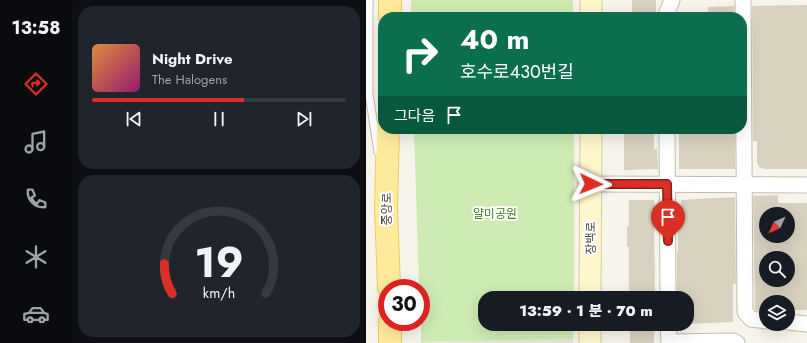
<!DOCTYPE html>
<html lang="ko">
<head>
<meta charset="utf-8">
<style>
  body { margin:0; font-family:Jost,"Noto Sans KR",sans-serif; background:#20242c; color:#f1f3f6; height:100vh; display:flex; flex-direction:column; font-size:15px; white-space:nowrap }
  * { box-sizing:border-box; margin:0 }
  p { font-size:13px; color:#9ea1a6 }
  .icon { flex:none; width:22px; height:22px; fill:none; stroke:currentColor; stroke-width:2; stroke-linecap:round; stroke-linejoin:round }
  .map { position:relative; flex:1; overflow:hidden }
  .panel { display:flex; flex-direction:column; gap:6px; padding:6px; background:#0d0f14; width:294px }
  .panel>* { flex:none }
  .guide { position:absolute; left:12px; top:12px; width:369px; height:122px; border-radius:16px; box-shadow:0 4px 16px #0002; background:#0b6e4f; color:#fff; overflow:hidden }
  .needle { width:26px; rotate:226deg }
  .tools { position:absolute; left:393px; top:207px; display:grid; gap:8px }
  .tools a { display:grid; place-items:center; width:36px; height:36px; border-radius:50%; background:#171b24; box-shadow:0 4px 16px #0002; font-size:20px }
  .speed { position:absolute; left:12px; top:279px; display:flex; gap:8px; font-size:20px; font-weight:700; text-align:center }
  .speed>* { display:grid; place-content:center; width:52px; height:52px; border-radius:50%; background:#171b24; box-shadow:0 4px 16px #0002; line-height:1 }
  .speed .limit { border:6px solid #d22; background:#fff; color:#111 }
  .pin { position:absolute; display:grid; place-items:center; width:34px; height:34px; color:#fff; margin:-41px -17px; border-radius:50% 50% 50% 0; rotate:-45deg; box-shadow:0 0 4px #0007 }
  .pin .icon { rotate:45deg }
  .me { position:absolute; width:44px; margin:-22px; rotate:92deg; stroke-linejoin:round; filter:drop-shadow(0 0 3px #0008) }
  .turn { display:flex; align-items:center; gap:14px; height:84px; padding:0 16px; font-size:18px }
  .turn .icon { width:52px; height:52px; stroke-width:2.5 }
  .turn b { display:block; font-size:28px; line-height:34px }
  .then { display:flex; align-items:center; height:38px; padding:0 16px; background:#0003; gap:8px; font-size:15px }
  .panel .tile { flex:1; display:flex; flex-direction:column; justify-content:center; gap:6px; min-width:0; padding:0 14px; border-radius:16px; background:#20242c }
  .panel .dial { align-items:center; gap:0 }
  .dial svg { height:104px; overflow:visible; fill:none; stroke:#363941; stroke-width:7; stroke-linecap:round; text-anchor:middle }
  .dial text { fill:#f1f3f6; stroke:none }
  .song { display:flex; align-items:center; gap:12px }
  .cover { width:48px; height:48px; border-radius:6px; background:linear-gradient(135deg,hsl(30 70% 55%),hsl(320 70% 35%)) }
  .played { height:4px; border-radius:2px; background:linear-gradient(90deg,#d93025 60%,#363941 60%) }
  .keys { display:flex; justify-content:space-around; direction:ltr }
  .trip { position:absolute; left:112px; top:291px; width:216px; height:40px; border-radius:16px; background:#171b24; box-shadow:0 4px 16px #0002; font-weight:800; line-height:40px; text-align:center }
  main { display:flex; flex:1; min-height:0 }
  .menu { display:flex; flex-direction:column; width:72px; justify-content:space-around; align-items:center; background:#090b0e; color:#9ea1a6 }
  .menu .icon { width:28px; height:28px }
  .menu .active { color:#d93025 }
  .menu b { font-size:18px; color:#f1f3f6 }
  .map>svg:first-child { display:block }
  .residential { fill:#eae6d9 }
  .green { fill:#cdebb3 }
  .building { fill:#d8d1c0; fill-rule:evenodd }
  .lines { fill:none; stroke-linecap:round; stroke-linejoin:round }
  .lane-casing { stroke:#c2bdad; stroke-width:9 }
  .street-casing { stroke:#c2bdad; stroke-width:17 }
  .secondary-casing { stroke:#d7cc9a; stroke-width:23 }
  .primary-casing { stroke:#e8cd67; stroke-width:24 }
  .lane { stroke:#fff; stroke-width:7 }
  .street { stroke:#fff; stroke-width:15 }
  .secondary { stroke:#fff7cc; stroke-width:21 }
  .primary { stroke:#ffeb9b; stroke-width:22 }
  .route-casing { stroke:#8d1f18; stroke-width:10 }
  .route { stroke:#d93025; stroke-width:7 }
  .labels { text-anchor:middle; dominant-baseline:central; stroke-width:4; stroke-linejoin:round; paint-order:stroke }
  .street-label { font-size:12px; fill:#4b4538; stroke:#fff }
  .park-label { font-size:12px; fill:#428028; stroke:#fff }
</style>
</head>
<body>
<main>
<nav class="menu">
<b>13:58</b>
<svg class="icon active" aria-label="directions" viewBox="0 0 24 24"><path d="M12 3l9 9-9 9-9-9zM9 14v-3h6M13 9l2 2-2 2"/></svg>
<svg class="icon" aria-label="music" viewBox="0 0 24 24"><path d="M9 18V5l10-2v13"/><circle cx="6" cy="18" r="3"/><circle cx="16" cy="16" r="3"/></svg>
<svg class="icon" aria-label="phone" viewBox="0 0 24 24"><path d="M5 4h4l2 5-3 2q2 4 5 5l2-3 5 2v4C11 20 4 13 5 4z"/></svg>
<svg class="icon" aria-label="climate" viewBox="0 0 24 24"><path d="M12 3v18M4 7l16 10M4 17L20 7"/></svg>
<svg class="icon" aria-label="car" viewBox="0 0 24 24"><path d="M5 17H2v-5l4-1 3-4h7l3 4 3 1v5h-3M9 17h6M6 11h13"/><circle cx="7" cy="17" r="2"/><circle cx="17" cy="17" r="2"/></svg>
</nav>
<section class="panel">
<div class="tile">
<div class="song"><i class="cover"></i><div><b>Night Drive</b><p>The Halogens</p></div></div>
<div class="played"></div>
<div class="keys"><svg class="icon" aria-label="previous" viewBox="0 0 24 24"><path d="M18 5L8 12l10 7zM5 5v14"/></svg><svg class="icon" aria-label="pause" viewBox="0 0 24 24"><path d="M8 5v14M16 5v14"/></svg><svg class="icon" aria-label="next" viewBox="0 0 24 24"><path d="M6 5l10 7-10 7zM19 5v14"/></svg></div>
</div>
<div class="tile dial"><svg viewBox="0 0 100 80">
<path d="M14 69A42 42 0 1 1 86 69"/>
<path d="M14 69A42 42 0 0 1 8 46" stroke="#d93025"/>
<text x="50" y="56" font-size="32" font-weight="700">19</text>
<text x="50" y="72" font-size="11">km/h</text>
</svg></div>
</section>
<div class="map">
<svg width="441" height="343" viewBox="0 0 441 343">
  <rect width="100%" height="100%" fill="#f6f4eb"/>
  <!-- residential -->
  <path class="residential" d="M207,339V343H55V342Z"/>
  <!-- green -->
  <path class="green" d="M45,0H207V17H45Z
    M48,129H208V298H119V324H207V339L55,342V288H53Z"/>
  <!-- building -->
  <path class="building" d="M266,0H290V17H266Z
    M441,5V169H399L393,167L391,162V141H387L386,6Z
    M368,6V17H342V7Z
    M258,129H288V149H291L292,169L258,170Z
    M313,129H369V169H313Z
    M412,195V203H441V310H422V302H400V312L389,310L387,196ZM400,214H422V236H400ZM400,258H422V280H400Z
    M369,197L370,284H367V322L321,324V298H311V251H312V228H315V200Z
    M263,200H288L289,298H263V247H261V226H263Z
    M264,324H288V343H264Z"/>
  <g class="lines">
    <!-- lane casing -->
    <g class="lane-casing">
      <path id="lane" d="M3,0V94L12,152"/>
    </g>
    <!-- street casing -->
    <g class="street-casing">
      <path id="street" d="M377,0L379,312L385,319L400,321
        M301,17V12L306,0
        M301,129L302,298
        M225,184L441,185
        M422,322L441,324
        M302,324L303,343
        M303,342L367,341L371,343"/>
    </g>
    <!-- secondary casing -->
    <g class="secondary-casing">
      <path id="secondary" d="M225,0V17
        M224,298L225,129
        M224,343V324"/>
    </g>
    <!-- primary casing -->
    <g class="primary-casing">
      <path id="primary" d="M24,17V0
        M22,129L20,208L23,288
        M24,322V343"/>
    </g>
    <!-- lane -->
    <use href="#lane" class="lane"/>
    <!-- street -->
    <use href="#street" class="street"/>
    <!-- secondary -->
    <use href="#secondary" class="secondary"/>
    <!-- primary -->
    <use href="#primary" class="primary"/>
  </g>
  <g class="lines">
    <!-- route casing -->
    <g class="route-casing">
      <path id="route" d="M225,184H301L302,241"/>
    </g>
    <!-- route -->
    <use href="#route" class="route"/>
  </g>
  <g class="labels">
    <!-- street labels -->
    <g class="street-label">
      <text transform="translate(21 209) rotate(-90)">중앙로</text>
      <text transform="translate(225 238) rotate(-90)">장백로</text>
    </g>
    <!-- park labels -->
    <g class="park-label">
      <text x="129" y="214">얄미공원</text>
    </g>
  </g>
</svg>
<div class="tools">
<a><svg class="needle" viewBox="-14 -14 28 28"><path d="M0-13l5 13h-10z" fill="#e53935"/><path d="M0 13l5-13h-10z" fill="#9ea1a6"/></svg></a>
<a><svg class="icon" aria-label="search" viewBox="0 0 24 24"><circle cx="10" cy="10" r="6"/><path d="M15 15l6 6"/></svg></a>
<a><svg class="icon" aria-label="layers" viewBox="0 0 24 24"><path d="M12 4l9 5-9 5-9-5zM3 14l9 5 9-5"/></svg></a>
</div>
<div class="speed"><div class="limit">30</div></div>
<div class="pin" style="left:302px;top:241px;background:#d93025"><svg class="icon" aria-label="arrive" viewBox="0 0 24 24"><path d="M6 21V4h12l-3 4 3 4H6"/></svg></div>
<svg class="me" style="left:225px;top:184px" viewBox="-20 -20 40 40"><path d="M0-17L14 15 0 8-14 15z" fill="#d93025" stroke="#fff" stroke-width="4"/></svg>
<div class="trip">13:59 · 1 분 · 70 m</div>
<div class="guide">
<div class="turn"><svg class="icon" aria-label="right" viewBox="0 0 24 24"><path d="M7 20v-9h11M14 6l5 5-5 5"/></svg><div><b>40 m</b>호수로430번길</div></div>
<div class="then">그다음<svg class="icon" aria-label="arrive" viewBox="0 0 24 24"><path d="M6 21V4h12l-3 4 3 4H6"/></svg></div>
</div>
</div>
</main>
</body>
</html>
